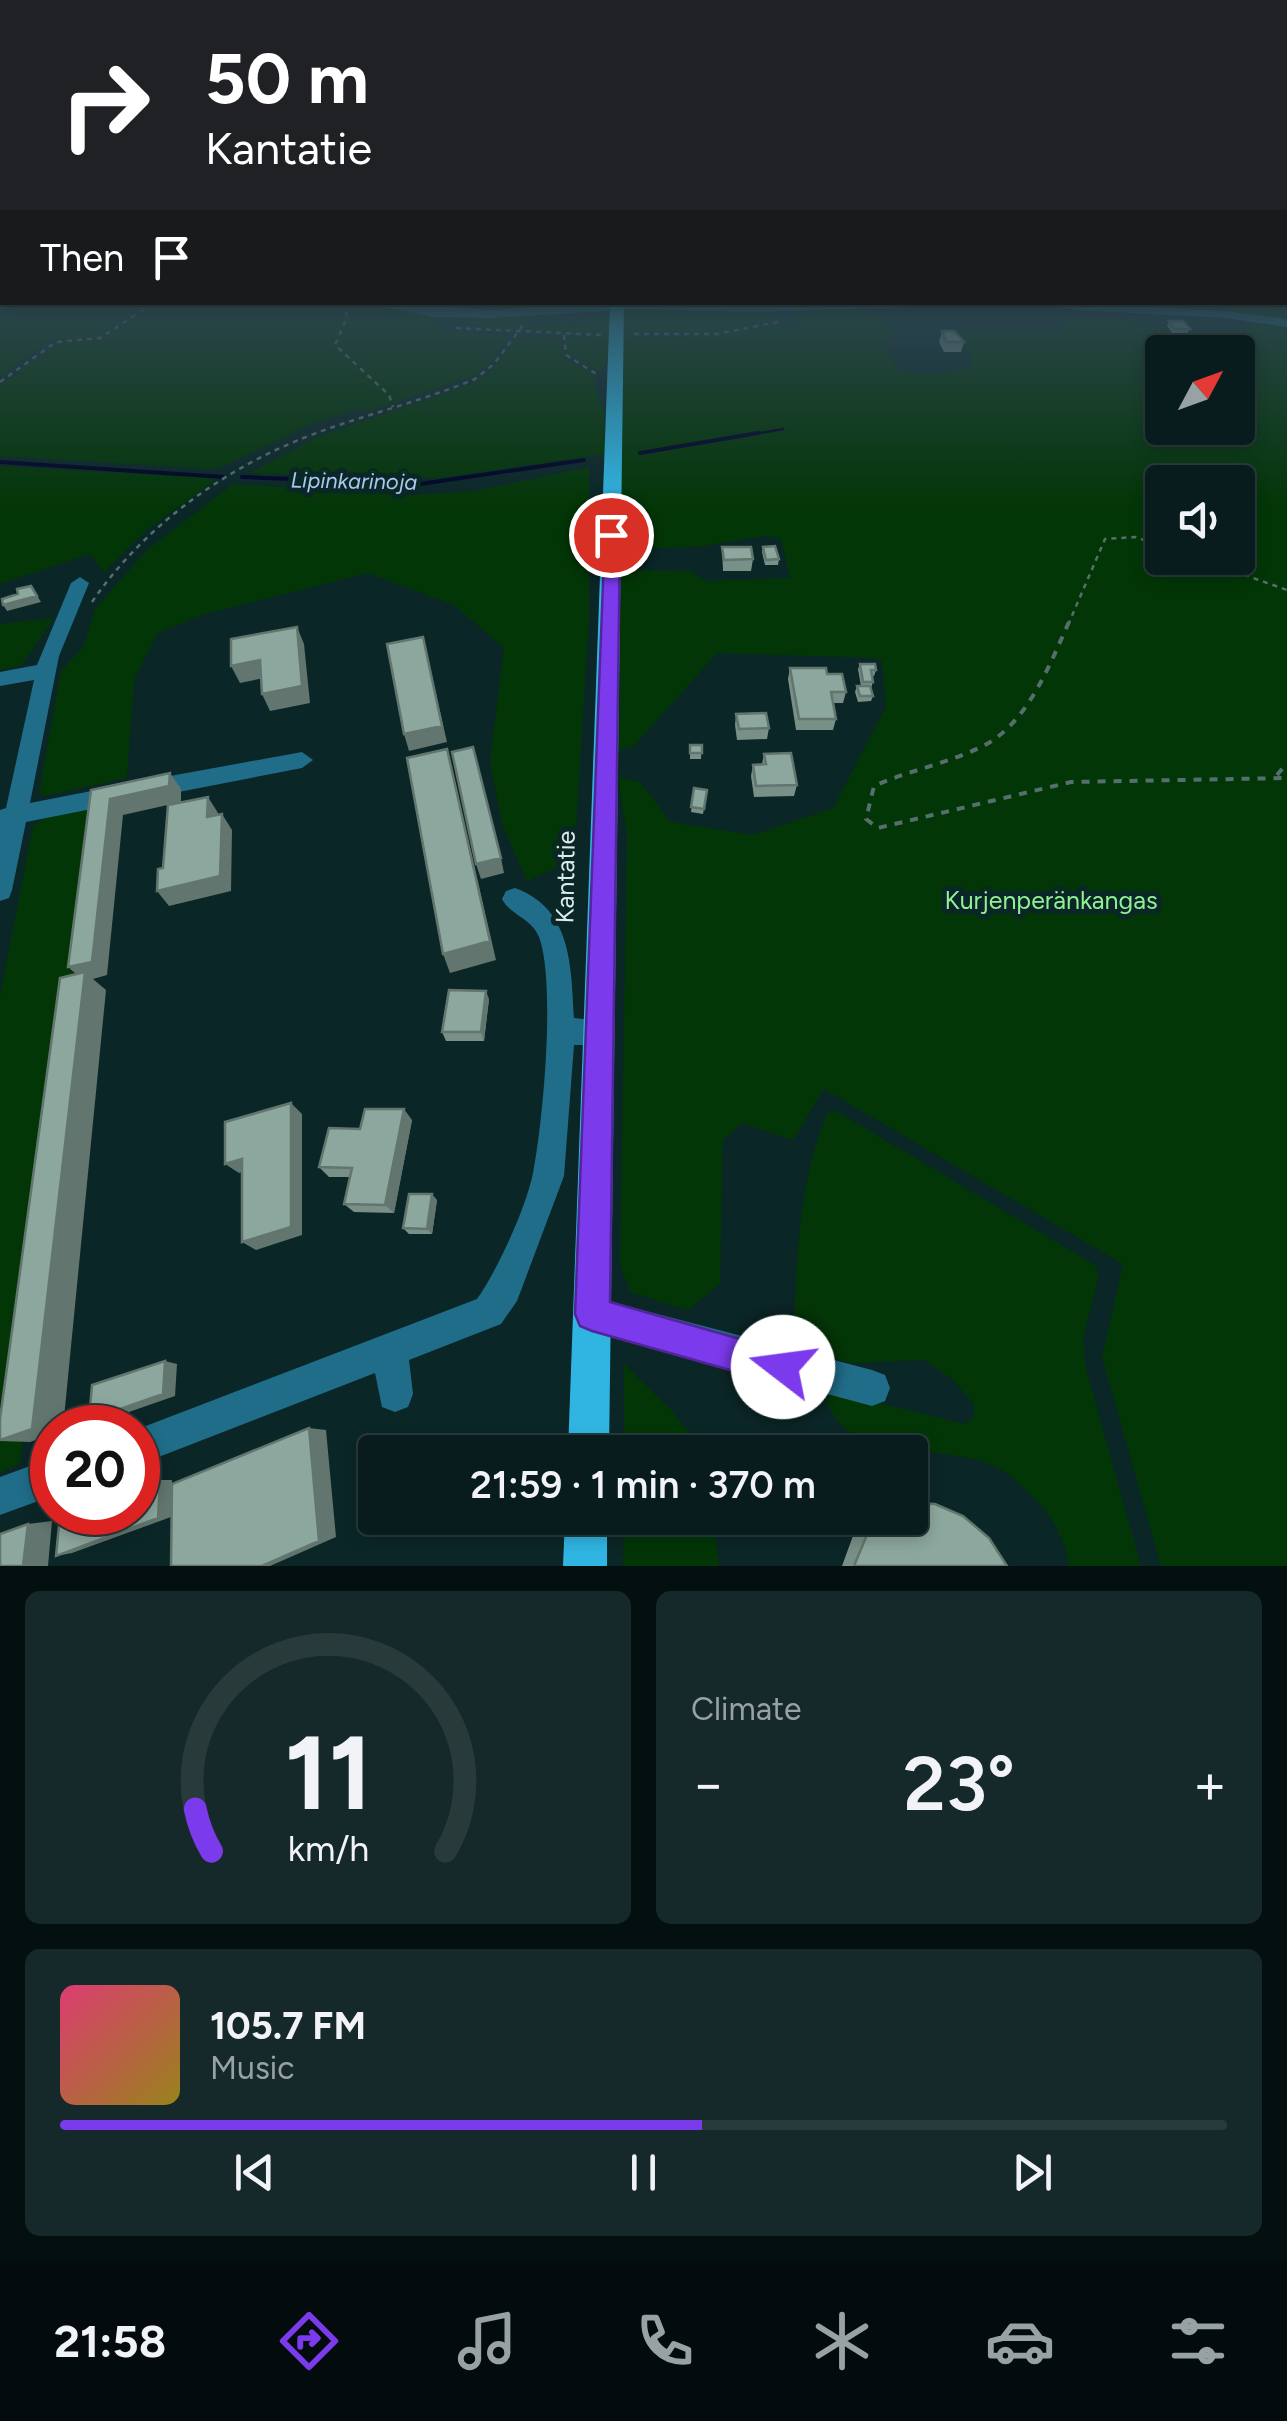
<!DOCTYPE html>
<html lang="en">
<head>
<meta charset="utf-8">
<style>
  body { margin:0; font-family:Figtree,sans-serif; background:#16292a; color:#f1f3f6; height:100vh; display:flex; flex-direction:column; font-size:38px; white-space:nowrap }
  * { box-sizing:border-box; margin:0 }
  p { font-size:32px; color:#98a1a4 }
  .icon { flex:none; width:55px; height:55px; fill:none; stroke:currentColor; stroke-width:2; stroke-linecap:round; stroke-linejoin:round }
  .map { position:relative; height:1566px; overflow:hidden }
  .side { display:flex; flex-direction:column; gap:25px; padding:25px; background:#040f10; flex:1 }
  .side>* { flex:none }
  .banner { position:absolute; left:0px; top:0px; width:1288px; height:305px; box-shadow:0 5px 15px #0003,0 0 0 2px #293a3b; background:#202124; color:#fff; overflow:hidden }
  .needle { width:65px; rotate:49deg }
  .tools { position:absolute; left:1145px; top:335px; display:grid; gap:20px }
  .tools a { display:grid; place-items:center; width:110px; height:110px; border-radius:10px; background:#081c1d; box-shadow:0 5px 15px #0003,0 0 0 2px #293a3b; font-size:50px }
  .speed { position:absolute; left:30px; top:1405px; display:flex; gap:20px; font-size:50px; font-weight:700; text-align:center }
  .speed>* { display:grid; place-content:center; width:130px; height:130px; border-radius:50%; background:#081c1d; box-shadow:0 5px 15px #0003,0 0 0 2px #293a3b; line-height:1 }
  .speed .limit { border:15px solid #d22; background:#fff; color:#111 }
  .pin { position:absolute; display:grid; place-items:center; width:85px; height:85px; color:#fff; margin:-42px; border:5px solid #fff; border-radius:50%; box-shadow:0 2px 10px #0007 }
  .me { position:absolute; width:110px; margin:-55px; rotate:285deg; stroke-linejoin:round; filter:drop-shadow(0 0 8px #0008) }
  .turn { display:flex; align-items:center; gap:35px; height:210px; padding:0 40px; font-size:45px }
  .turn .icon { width:130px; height:130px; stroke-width:2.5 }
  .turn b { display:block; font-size:70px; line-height:85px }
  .then { display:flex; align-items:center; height:95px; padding:0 40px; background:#0003; gap:20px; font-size:38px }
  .big { font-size:75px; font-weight:600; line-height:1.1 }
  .side .tile { flex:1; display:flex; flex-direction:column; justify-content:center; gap:15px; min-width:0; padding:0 35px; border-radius:15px; background:#16292a }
  .side .dial { align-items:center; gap:0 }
  .dial svg { height:260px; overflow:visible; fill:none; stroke:#293a3b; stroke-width:7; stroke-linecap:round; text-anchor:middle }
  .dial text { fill:#f1f3f6; stroke:none }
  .song { display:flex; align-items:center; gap:30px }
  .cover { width:120px; height:120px; border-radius:15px; background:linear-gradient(135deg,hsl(340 70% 55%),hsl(50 70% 35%)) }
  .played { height:10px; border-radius:5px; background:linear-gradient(90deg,#7c3aed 55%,#293a3b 55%) }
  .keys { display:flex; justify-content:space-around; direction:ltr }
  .heat { display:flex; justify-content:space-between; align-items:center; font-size:55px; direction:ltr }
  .side .tiles { flex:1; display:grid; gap:25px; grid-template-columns:1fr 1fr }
  .tile:last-child { grid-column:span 2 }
  .trip { position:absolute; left:358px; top:1435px; width:570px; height:100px; border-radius:10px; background:#081c1d; box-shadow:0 5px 15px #0003,0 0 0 2px #293a3b; font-weight:600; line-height:100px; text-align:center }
  .menu { display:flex; height:160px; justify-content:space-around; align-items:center; background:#030b0c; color:#98a1a4 }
  .menu .icon { width:70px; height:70px }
  .menu .selected { color:#7c3aed }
  .menu b { font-size:45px; color:#f1f3f6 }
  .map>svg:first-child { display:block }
  .green { fill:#033607; fill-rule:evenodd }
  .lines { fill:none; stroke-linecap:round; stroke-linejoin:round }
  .stream-far1 { stroke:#000426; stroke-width:2.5 }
  .stream { stroke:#000426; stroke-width:4 }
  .path-far1 { stroke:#576e6e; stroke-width:2.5; stroke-dasharray:5 5; stroke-linecap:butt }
  .path { stroke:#576e6e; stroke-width:4; stroke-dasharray:8 8; stroke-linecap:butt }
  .minor { fill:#206d89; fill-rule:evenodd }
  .major { fill:#30b5e3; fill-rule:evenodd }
  .wall { fill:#789087 }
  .shaded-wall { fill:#62756e }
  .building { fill:#8ca79d; stroke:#62756e; stroke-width:2.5 }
  .route { fill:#7c3aed; stroke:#51269a; stroke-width:2.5 }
  .labels { text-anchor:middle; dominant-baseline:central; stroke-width:10; stroke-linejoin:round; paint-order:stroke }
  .far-water-label { font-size:22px; font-style:italic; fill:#aac8ee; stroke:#0b2627 }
  .street-label { font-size:25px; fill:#dcecec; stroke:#0b2627 }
  .park-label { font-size:25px; fill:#91f091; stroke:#0b2627 }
</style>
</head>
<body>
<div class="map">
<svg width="1287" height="1566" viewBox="0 0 1287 1566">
  <rect width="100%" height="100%" fill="#0b2627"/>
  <!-- green -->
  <path class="green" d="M0,287L2,302L152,303L99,337L50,340L0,377Z
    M1285,287L1287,320L1243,312L1061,303L1285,302Z
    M159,303H357L437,316V323L445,328L507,337L489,365L476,375L371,410L358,409L314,423L217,469L0,456V385L60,342L100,340Z
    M867,305L898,333L882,340L898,371L929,374L972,368V355L955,329H1065L1063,321L1068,316C1111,318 1161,319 1196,344L1194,347L1220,349L1206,330H1241L1255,325L1252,318L1287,326V1566H1161L1102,1357L1123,1264L824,1089L793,1140L742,1123L723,1140L720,1284L688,1310L630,1292L620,1264L627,835L618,777L640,782L671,822L753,835L833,808L886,707L882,661L874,658L717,653L634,746L616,751L623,311L631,308L782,313C753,344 669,326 630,334L632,338L714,335L797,322L790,317L791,309ZM1162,352H1238V428H1162ZM1162,482H1238V558H1162ZM765,536L781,539L790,578L707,581L689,571L623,570L624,549L697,547Z
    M597,311L535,319L510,332L444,320Z
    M606,312L610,315L607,361L600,372L567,353L565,343L571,337H600V333L520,332C544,311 583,329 606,312Z
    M517,337L558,338L564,358L592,373L604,415L605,454L439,478L249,473L320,436L469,385L488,374Z
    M0,466L218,478L148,529L104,572L90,554L0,584Z
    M589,467V619L575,846L561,866L527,881L502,824L490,761L504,648L454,605L367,573L202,615L158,633L134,679L127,778L45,796L39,793L61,671L84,646L95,609L147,550L233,484L412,495L474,491Z
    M54,618L22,665L0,670V624Z
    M96,806L20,1463L0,1473V996L33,826L53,813Z
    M836,1111L1095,1265L1099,1275L1083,1339L1086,1369L1141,1566H1069C1066,1542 1052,1515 1034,1498C1025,1490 1016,1478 1005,1472C952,1437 851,1471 826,1400L832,1391L963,1424L974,1418V1404L952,1379L924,1360L850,1363L818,1353L794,1334C796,1264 799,1179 827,1114Z
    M624,1364L672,1411L705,1452H624Z
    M624,1518H713L719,1566H623Z"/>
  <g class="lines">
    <!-- stream-far1 -->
    <path class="stream-far1" d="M743,436L783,429"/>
    <!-- stream -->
    <path class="stream" d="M640,453L758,433
      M0,462L224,477
      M242,477L420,484L584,460"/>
    <!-- path-far1 -->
    <path class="path-far1" d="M344,302L347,317L335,345L389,395L393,407
      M456,328L601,335
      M634,334H716L778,322
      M564,335L566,355L598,375
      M0,382L56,342L100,338L155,302
      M1197,558L1287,590
      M92,602C142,529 219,472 301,439C358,416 418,403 475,379L494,364L523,325
      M1068,625L1105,539L1135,537L1162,546"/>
    <!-- path -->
    <path class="path" d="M1069,622C1050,664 1028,722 985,745C950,763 910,770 874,786L866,819L878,828L1071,782L1287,778
      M1277,775L1287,763"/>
    <!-- minor -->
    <path class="minor" d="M364,302L491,310L617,302H942L936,306L755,312L635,309L491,318L434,317Z
      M1039,302L1227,311L1287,319V327L1227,318L1075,310Z
      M80,577L89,583L59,656L30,803L117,786L125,789L128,795L125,801L117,804L26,822L12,890L9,898L0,901V810L6,808L34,680L0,686V672L37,665L71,583Z
      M302,752L313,760L302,768L148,798L140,795L137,789L140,783L148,780Z
      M515,888C572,909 571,966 574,1018L609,1022L613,1032L609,1042L599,1045H574L564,1176L517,1301L501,1324L409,1360L413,1394L408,1407L395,1412L382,1407L375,1373L138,1465V1429L477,1299C497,1271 526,1208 533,1173C543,1122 556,983 539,937C531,918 510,915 502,899L506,891Z
      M592,1297L872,1370L885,1375L890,1388L885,1401L872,1406L592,1331L580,1326L575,1314L580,1302Z
      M52,1458V1496L0,1515V1477Z"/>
    <!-- major -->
    <path class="major" d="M610,302H624L609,1452H568Z
      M565,1518H607V1566H563Z"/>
  </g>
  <!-- wall -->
  <path class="wall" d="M1169,321L1190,329L1187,334H1173L1167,326Z
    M942,331L964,342L961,352H944L939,342Z
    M722,547L753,559L751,571H723Z
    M763,547L779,559L778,565H765L762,552Z
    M860,664L876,670L874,676H872L873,682L871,688L873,696L871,701L858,702L855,692L857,686H861L858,669Z
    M790,668L827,674L846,692L843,703H833L836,719L833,730H796L788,679Z
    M736,714L769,728L767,739L737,740L735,725Z
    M690,745H702L701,759H690Z
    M764,754L797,785L794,796L754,797L751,776L753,765L762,764Z
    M694,788L707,790L703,814L691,812Z
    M489,999L484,1041H446L442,1032Z
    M412,1120L394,1213L354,1212L344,1204L350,1177H329L319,1167L360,1129Z
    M437,1200L432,1234H409L403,1228Z
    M910,1501L935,1504L1007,1566H842L854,1533L867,1518H910Z"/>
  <!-- shaded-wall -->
  <path class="shaded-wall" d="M31,586L41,602L7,611L3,605Z
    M297,627L304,644L310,703L270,711L262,694Z
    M423,637L447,742L409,751L404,734Z
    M260,660L269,677L240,683L231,666Z
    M447,749L496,960L450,973L443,954Z
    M170,773L181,789V802L123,815L107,975L93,979L106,990L63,1428H52V1434L30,1442L0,1441L84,981L68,967L110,799Z
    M208,797L218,813V833L207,817Z
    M222,814L232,830L231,891L169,906L157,891Z
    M501,858L504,873L481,879L476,864Z
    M486,991L489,999L484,1041L481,1032Z
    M291,1103L302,1114V1235L256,1250L242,1242Z
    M404,1109L412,1120L394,1213L385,1205Z
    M242,1159L255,1168L239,1173L225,1164Z
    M432,1194L437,1200L432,1234L427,1229Z
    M165,1361L177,1364L175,1396L103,1421L89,1420Z
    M309,1428L326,1430L336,1537L270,1566H262Z
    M160,1480H172L171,1517L72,1553L56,1556Z
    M52,1521L48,1566H23L28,1524Z"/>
  <!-- building -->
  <path class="building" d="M1169,321H1183L1190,329H1175Z
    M942,331H954L964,342H947Z
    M775,546L779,559L766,560L763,547Z
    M722,547H751L753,559L724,560Z
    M31,586L37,596L3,605L2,599L18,594L17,589Z
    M297,627L302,686L262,694L260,660L231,666V639Z
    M423,637L442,726L404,734L387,644Z
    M860,664H875L876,670H871L873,682H863Z
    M790,668H826L827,674H842L846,692H831L836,719H799Z
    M857,686H870L873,696H860Z
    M766,713L769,728L739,729L736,714Z
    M690,745H702V753H690Z
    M473,747L501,858L476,864L452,752Z
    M447,749L490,941L443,954L407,758Z
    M791,753L797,785L756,786L753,765L766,764L764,754Z
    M170,773L169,786L110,799L92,962L68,967L91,790Z
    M694,788L707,790L704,809L691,807Z
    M208,797L207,817L222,814L220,876L157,891L158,869L163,868L168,805Z
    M85,972L32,1429L0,1440V1419L60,978Z
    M449,990L486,991L481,1032H442Z
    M291,1103V1227L242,1242V1159L225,1164V1122Z
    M365,1109H404L385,1205L344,1204L352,1168L319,1167L329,1128L360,1129Z
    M409,1194H432L427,1229L403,1228Z
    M165,1361L163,1394L89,1420L92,1385Z
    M309,1428L319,1541L262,1566H171L172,1484Z
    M160,1480L158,1518L56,1556L60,1515L67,1512H138V1488Z
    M910,1503L935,1504L963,1516L989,1538L1007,1566H854L866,1537L882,1518H910Z
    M28,1524L23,1566H0V1534Z"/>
  <!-- sky -->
  <linearGradient id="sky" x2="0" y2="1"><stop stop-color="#061515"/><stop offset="0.57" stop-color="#2e4752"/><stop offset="1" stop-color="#2e4752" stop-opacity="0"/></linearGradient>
  <rect width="1287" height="506" fill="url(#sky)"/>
  <!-- route -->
  <path class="route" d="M605,531L620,535L610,1302L796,1355L801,1367L796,1380L783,1385L592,1331L580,1326L575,1314Z"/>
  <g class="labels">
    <!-- far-water labels -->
    <g class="far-water-label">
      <text transform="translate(354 481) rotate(1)">Lipinkarinoja</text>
    </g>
    <!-- street labels -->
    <g class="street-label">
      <text transform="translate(565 877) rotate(-89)">Kantatie</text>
    </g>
    <!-- park labels -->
    <g class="park-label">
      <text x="1051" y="900">Kurjenperänkangas</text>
    </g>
  </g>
</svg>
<div class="tools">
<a><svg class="needle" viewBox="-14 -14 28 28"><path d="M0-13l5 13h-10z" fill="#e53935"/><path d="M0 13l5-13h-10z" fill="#98a1a4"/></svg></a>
<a><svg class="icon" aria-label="sound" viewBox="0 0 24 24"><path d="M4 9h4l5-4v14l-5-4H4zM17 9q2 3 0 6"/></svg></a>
</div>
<div class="speed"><div class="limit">20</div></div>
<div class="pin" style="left:611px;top:535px;background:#d93025"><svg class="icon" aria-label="arrive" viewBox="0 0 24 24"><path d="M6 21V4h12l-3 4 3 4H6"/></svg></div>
<svg class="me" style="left:783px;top:1367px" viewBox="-20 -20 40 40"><circle r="19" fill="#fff"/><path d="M0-13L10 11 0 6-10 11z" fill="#7c3aed"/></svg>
<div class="trip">21:59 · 1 min · 370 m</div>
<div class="banner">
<div class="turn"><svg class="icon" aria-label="right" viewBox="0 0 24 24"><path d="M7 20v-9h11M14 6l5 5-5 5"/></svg><div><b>50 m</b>Kantatie</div></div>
<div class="then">Then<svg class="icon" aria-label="arrive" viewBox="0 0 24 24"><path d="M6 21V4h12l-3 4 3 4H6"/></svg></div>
</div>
</div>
<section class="side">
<div class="tiles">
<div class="tile dial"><svg viewBox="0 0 100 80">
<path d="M14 69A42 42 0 1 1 86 69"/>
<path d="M14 69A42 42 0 0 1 9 56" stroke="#7c3aed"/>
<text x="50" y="56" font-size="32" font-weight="700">11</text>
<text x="50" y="72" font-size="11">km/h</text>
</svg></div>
<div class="tile"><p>Climate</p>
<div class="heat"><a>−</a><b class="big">23°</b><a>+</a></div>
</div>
<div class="tile">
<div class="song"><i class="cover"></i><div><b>105.7 FM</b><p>Music</p></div></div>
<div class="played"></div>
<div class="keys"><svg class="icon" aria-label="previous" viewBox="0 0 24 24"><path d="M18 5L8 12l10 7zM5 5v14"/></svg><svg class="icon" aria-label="pause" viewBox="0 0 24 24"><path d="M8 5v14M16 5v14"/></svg><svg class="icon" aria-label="next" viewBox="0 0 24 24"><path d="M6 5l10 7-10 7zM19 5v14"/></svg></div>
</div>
</div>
</section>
<nav class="menu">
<b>21:58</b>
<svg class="icon selected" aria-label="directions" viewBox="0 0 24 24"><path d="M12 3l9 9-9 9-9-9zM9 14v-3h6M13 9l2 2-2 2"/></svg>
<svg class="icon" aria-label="music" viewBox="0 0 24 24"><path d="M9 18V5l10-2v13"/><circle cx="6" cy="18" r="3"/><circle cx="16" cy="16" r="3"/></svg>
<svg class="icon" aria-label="phone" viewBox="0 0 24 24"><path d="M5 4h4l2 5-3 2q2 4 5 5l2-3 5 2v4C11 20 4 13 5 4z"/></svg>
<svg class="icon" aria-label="climate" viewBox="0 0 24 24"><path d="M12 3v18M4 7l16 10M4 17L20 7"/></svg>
<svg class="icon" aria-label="car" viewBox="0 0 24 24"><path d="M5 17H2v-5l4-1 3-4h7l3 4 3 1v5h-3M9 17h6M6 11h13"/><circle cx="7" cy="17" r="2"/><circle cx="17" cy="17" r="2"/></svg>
<svg class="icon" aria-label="filters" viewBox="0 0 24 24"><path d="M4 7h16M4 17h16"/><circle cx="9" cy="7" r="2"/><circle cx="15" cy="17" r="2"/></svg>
</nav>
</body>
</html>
